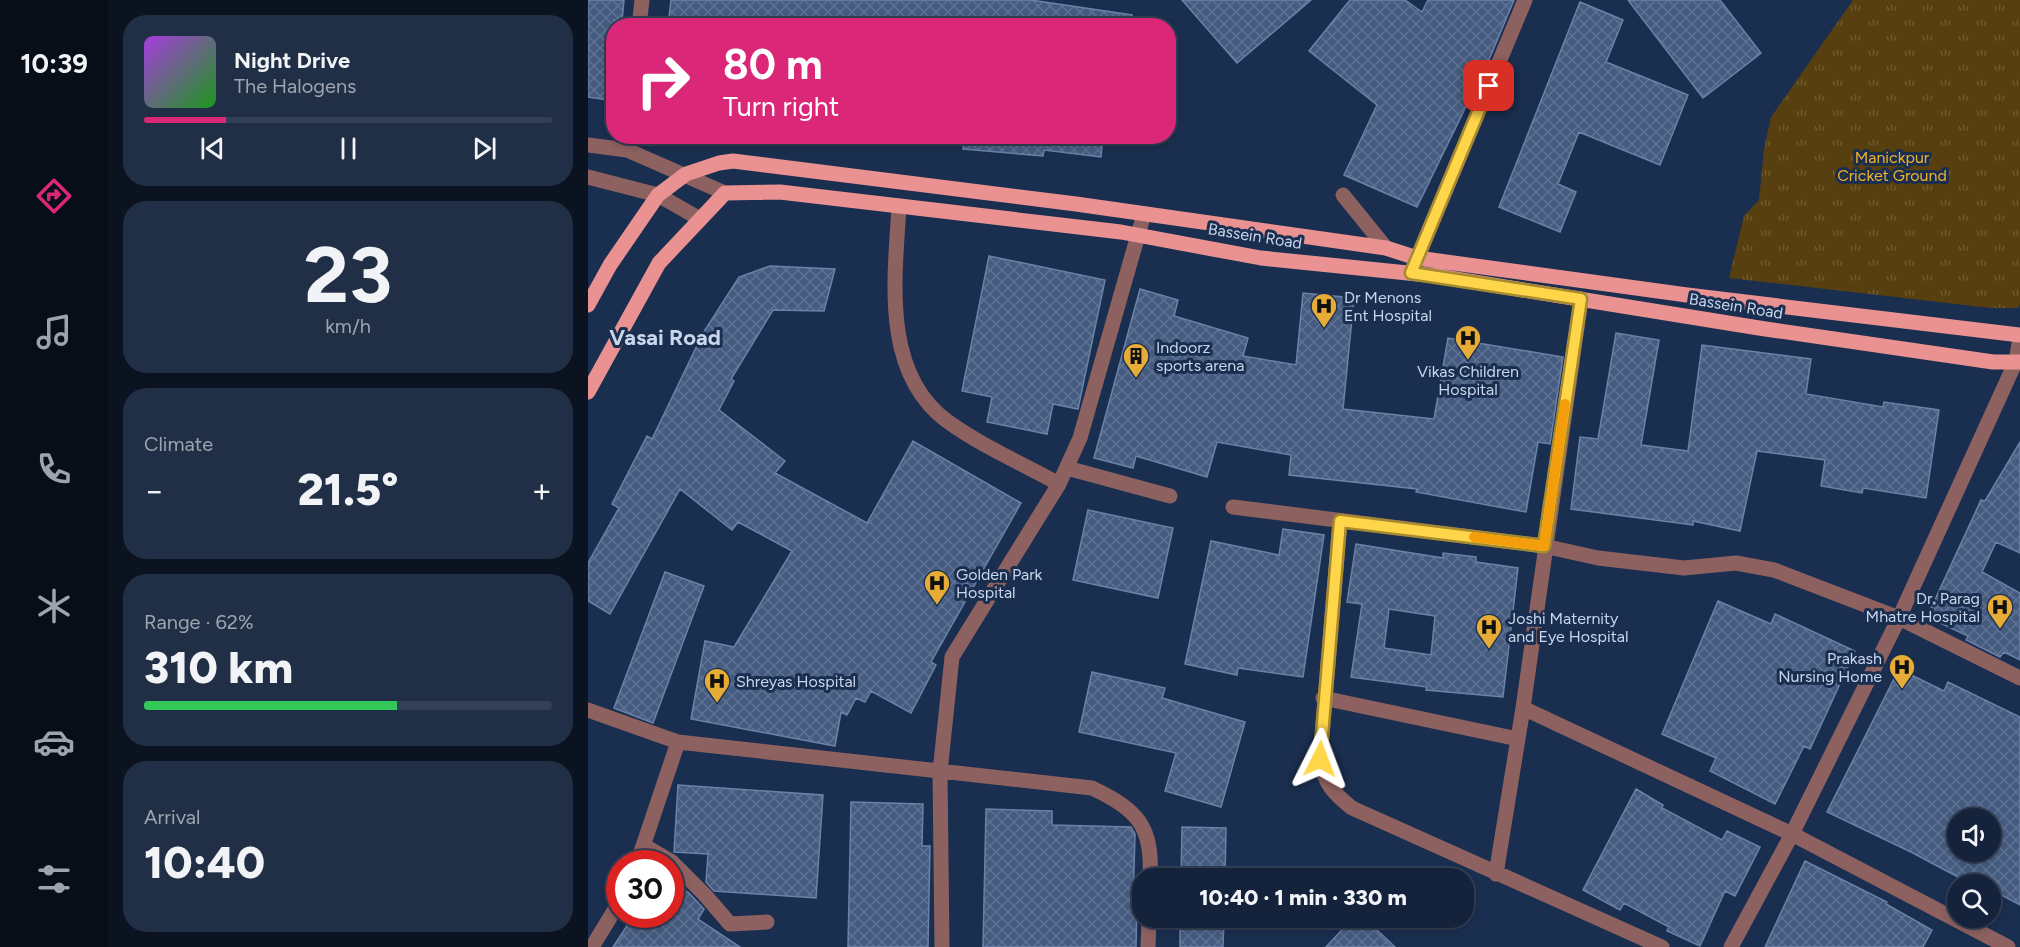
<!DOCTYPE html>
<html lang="en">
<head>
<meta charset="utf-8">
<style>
  body { margin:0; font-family:Figtree,sans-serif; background:#212f46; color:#f1f3f6; height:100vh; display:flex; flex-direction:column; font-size:22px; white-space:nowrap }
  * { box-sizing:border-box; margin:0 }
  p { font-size:20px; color:#9da4af }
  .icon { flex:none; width:33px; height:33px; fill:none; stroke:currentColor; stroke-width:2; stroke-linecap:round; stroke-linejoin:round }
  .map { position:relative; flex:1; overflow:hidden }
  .drawer { display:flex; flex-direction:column; gap:15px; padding:15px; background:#0b1320; width:480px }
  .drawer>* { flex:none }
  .guide { position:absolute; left:18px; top:18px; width:570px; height:126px; border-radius:24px; box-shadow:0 3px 9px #0003,0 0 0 2px #333f55; background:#db2777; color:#fff; overflow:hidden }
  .tools { position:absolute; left:1359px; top:808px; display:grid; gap:12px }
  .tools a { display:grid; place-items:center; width:54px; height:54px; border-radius:50%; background:#14223b; box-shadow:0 3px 9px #0003,0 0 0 2px #333f55; font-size:30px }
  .speed { position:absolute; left:18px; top:850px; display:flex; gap:12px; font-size:30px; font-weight:700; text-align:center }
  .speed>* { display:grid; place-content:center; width:78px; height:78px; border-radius:50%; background:#14223b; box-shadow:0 3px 9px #0003,0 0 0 2px #333f55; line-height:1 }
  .speed .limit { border:9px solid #d22; background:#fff; color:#111 }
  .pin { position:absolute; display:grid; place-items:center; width:51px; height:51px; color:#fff; margin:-26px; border-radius:12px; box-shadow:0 3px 9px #0006 }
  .me { position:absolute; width:66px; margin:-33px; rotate:3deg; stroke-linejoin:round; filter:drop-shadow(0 0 4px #0008) }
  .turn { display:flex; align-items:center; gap:21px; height:126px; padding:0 18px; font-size:27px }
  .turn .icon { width:78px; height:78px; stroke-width:2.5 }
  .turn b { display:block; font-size:42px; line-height:51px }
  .big { font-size:45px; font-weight:800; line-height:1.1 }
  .drawer .widget { flex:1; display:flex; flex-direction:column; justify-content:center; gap:9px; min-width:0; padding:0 21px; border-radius:24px; background:#212f46 }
  .drawer .dial { align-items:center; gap:0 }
  .dial b { font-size:78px; line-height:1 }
  .song { display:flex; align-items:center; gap:18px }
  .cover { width:72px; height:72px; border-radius:9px; background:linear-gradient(135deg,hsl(280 70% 55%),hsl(120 70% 35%)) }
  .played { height:6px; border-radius:3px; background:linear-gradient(90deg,#db2777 20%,#333f55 20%) }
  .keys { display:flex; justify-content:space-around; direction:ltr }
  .heat { display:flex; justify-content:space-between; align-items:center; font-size:33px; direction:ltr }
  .charge { height:9px; border-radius:4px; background:linear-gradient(90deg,#34c759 62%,#333f55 0) }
  .trip { position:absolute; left:544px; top:868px; width:342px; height:60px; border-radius:24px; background:#14223b; box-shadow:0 3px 9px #0003,0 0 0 2px #333f55; font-weight:800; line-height:60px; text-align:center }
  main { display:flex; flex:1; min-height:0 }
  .tabs { display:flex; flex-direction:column; width:108px; justify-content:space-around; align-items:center; background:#080e18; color:#9da4af }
  .tabs .icon { width:42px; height:42px }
  .tabs .active { color:#db2777 }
  .tabs b { font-size:27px; color:#f1f3f6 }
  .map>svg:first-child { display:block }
  .park { fill:url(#park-tufts) }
  .building { fill:url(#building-cross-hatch); stroke:#6b82a9; stroke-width:1.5; fill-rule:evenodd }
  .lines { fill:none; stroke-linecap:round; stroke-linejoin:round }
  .minor { stroke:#8d6160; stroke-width:15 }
  .major { stroke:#ea9291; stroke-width:15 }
  .route-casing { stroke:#a68a30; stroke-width:15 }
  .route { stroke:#ffd54a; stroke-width:10 }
  .slow { stroke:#f59e0b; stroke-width:10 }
  .labels { text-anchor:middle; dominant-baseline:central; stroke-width:6; stroke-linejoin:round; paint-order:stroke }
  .park-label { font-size:16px; fill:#f2b229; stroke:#1a2e4f }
  .street-label { font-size:16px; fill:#c9d6ec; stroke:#1a2e4f }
  .poi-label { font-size:16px; fill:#c9d6ec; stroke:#1a2e4f; text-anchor:start }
  .district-label { font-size:22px; font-weight:bold; fill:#c9d6ec; stroke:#1a2e4f }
</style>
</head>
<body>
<main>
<nav class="tabs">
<b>10:39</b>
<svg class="icon active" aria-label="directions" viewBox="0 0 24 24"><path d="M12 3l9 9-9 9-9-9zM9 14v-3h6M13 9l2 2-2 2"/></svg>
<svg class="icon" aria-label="music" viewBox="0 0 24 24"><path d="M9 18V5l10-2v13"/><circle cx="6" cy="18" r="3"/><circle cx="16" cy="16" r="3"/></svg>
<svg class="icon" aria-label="phone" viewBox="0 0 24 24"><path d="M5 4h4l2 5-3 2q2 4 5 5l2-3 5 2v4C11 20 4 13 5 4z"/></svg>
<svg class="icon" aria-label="climate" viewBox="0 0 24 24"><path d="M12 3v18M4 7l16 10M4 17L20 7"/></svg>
<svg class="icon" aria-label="car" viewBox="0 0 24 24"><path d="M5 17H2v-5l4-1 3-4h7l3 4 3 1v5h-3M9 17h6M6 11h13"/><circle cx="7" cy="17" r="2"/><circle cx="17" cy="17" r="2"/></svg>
<svg class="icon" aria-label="filters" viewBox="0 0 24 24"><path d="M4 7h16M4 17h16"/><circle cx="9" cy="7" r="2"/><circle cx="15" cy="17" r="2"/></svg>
</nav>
<section class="drawer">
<div class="widget">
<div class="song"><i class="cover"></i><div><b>Night Drive</b><p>The Halogens</p></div></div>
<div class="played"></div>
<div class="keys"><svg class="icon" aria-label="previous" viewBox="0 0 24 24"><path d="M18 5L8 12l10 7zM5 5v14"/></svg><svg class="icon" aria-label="pause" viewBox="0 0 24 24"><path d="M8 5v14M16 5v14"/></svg><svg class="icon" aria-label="next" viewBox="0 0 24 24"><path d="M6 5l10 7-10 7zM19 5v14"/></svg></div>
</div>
<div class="widget dial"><b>23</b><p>km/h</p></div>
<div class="widget"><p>Climate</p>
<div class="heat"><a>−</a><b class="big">21.5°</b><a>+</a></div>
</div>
<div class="widget"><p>Range · 62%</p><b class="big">310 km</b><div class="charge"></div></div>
<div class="widget"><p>Arrival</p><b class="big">10:40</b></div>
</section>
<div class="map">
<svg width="1432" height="947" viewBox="0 0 1432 947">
  <defs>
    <pattern id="park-tufts" width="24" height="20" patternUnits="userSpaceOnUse" patternTransform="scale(1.5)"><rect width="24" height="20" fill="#573f0f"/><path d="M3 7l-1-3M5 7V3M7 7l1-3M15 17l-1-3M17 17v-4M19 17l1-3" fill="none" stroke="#6e5a32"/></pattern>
    <pattern id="building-cross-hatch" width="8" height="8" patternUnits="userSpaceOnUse" patternTransform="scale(1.5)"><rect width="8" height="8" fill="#455b80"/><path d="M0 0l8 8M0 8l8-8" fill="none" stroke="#5e7292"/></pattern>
  </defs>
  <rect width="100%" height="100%" fill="#1a2e4f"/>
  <!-- park -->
  <path class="park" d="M1265,0H1432V304L1430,308H1403L1141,278L1156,216L1171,200L1176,149L1183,117Z"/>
  <!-- building -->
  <path class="building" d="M0,0H36L34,21L26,20V101L0,97Z
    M83,0H443L544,15L543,26H80Z
    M594,0H723L649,63Z
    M762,0H817L834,12L840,0H926L903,55L829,207L756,175L789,105L721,51Z
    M1040,0H1132L1173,53L1115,98Z
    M992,2L1035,20L1018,62L1100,95L1072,165L991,132L970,184L988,192L972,232L911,207Z
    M376,136H515L513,157L456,150L455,156L375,149Z
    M401,256L517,280L490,409L465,404L459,434L399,422L404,397L374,391Z
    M182,266L247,269L236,311L185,310L143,379L146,381L131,410L197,461L187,473L279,523L325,441L433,503L343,662L348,665L323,713L283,691L277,702L268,698L259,715L253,712L247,746L103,719L117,641L146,647L204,551L150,522L144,530L92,489L22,614L0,601V563L31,508L24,504L59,436L64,439L115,333L151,277Z
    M552,289L590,300L586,316L660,338L655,356L708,365L715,293L766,298L755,409L846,419L860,338L975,357L962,444L950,442L938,512L828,492L829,489L701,475L703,455L629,442L619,477L548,456L545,468L506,458Z
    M1028,333L1071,340L1053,445L1100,451L1114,345L1223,359L1218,394L1295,407L1296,402L1351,410L1338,498L1275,488L1274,493L1233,486L1237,460L1169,451L1152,531L1105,521V525L983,509L992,437L1010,439Z
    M1432,442V553L1408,542L1394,572L1432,593V660L1416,652L1412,657L1378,640L1380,636L1339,617L1393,500L1397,501Z
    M500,510L585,528L570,598L485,580Z
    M695,529L736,535L715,677L650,668L649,675L597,664L623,541L691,555Z
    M768,544L855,558V553L888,557V562L930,568L915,697L838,690L839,687L763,677L774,604L759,602ZM801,609L847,616L843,655L796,648Z
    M77,572L116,586L65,723L26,708Z
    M1130,601L1183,624L1187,614L1267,651L1222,749L1216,746L1187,804L1122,771L1128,758L1074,734Z
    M1311,669L1356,691L1360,682L1432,717V905L1402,889V885H1385L1323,852L1239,812ZM1370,819H1402V852H1370Z
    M504,672L577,688L574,698L657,722L633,807L577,791L588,753L491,732Z
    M90,785L235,795L228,898L126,891L118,882L120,854L86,852Z
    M1048,789L1075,805L1074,808L1134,840L1139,831L1172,847L1147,896L1137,891L1112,946L1079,931L1081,927L1036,903L1032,910L995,890Z
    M263,802L335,804L334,846H342L340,947H260Z
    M398,809L464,811V825L543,827L547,834L545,904H549L548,947H395Z
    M594,827L638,828L637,879H593Z
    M1217,861L1299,902L1298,904L1344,930L1335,947H1177Z
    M82,881L101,893L116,909L110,919L152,947H25L46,915H82Z
    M592,918H636L635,947H592Z
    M765,918H776L807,947H738Z"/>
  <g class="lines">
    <!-- minor -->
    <path class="minor" d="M51,26L54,0
      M0,145L39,150L137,193
      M0,177L70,195L112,219
      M755,195L798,248
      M311,206C307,277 293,372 359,421C392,445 435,464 471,484
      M823,273L937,0
      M479,468L582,496
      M645,507L956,546L1010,558L1096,568L1148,563L1186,570L1311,618L1432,678
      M752,521L732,759C736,783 745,793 764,808L1074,947
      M735,698L930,739
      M935,708L1204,834L1420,947
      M0,710L90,742L504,788C550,810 565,826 562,879
      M57,846L84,862L117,895L142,924L179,922
      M49,864L90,742
      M908,874L935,708L993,299
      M4,947L32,901
      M354,947L352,772L364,657L471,484L492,438L556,214
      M560,947L561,918
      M1143,947L1204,834L1311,618L1428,361L1432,338"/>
    <!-- major -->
    <path class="major" d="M0,305L22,265L70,195L98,174L131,163L145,161L488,204L798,248L829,258L1099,295L1432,335
      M0,392L71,263L137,193L192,192L533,232L673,258L849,276L1171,328L1405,362H1432"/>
  </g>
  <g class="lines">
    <!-- route casing -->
    <g class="route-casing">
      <path id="route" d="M732,759L752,521L956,546L993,299L823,273L901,86"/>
    </g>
    <!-- route -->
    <use href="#route" class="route"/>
    <!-- slow -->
    <path class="slow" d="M886,537L956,546L977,404"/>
  </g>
  <!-- icons -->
  <defs>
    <g id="hospital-pin" transform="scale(1.35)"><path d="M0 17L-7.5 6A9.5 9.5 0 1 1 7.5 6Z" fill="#e7ac36" stroke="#1a2e4f"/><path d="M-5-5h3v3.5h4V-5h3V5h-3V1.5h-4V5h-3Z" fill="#111"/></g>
    <g id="building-pin" transform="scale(1.35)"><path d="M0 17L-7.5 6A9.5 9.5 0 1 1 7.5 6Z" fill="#e7ac36" stroke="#1a2e4f"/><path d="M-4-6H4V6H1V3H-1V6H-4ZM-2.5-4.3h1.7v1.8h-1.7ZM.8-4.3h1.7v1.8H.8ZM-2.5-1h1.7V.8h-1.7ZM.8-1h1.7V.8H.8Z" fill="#111"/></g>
  </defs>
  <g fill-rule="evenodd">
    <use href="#hospital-pin" x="736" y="306"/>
    <use href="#hospital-pin" x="880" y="338"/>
    <use href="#building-pin" x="548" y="356"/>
    <use href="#hospital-pin" x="349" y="583"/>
    <use href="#hospital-pin" x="1412" y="607"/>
    <use href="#hospital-pin" x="901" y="627"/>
    <use href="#hospital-pin" x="1314" y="667"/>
    <use href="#hospital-pin" x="129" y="681"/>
  </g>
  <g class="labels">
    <!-- park labels -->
    <g class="park-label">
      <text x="1304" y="157">Manickpur<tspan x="1304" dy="18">Cricket Ground</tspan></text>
    </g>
    <!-- street labels -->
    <g class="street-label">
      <text transform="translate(667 236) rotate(9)">Bassein Road</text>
      <text transform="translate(1148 306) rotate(9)">Bassein Road</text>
    </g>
    <!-- poi labels -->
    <g class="poi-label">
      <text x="756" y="297">Dr Menons<tspan x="756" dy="18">Ent Hospital</tspan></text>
      <text x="568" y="347">Indoorz<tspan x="568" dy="18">sports arena</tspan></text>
      <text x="880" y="371" text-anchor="middle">Vikas Children<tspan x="880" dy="18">Hospital</tspan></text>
      <text x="368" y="574">Golden Park<tspan x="368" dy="18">Hospital</tspan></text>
      <text x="1392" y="598" text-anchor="end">Dr. Parag<tspan x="1392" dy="18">Mhatre Hospital</tspan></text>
      <text x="920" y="618">Joshi Maternity<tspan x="920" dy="18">and Eye Hospital</tspan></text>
      <text x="1294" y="658" text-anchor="end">Prakash<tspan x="1294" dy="18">Nursing Home</tspan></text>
      <text x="148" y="681">Shreyas Hospital</text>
    </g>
    <!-- district labels -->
    <g class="district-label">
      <text x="77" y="337">Vasai Road</text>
    </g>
  </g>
</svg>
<div class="tools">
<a><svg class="icon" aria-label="sound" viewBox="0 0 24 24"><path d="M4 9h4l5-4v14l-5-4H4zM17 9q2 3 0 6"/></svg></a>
<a><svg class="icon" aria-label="search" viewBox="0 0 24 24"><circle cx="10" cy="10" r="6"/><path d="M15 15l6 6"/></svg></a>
</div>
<div class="speed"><div class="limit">30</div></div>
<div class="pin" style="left:901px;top:86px;background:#d93025"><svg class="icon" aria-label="arrive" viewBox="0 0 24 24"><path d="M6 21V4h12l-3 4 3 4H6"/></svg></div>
<svg class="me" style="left:732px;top:759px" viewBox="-20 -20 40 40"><path d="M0-17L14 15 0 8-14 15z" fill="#ffd54a" stroke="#fff" stroke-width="4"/></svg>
<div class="trip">10:40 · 1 min · 330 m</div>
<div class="guide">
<div class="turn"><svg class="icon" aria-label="right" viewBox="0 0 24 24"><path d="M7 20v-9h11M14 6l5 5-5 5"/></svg><div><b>80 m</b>Turn right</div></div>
</div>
</div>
</main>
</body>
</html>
